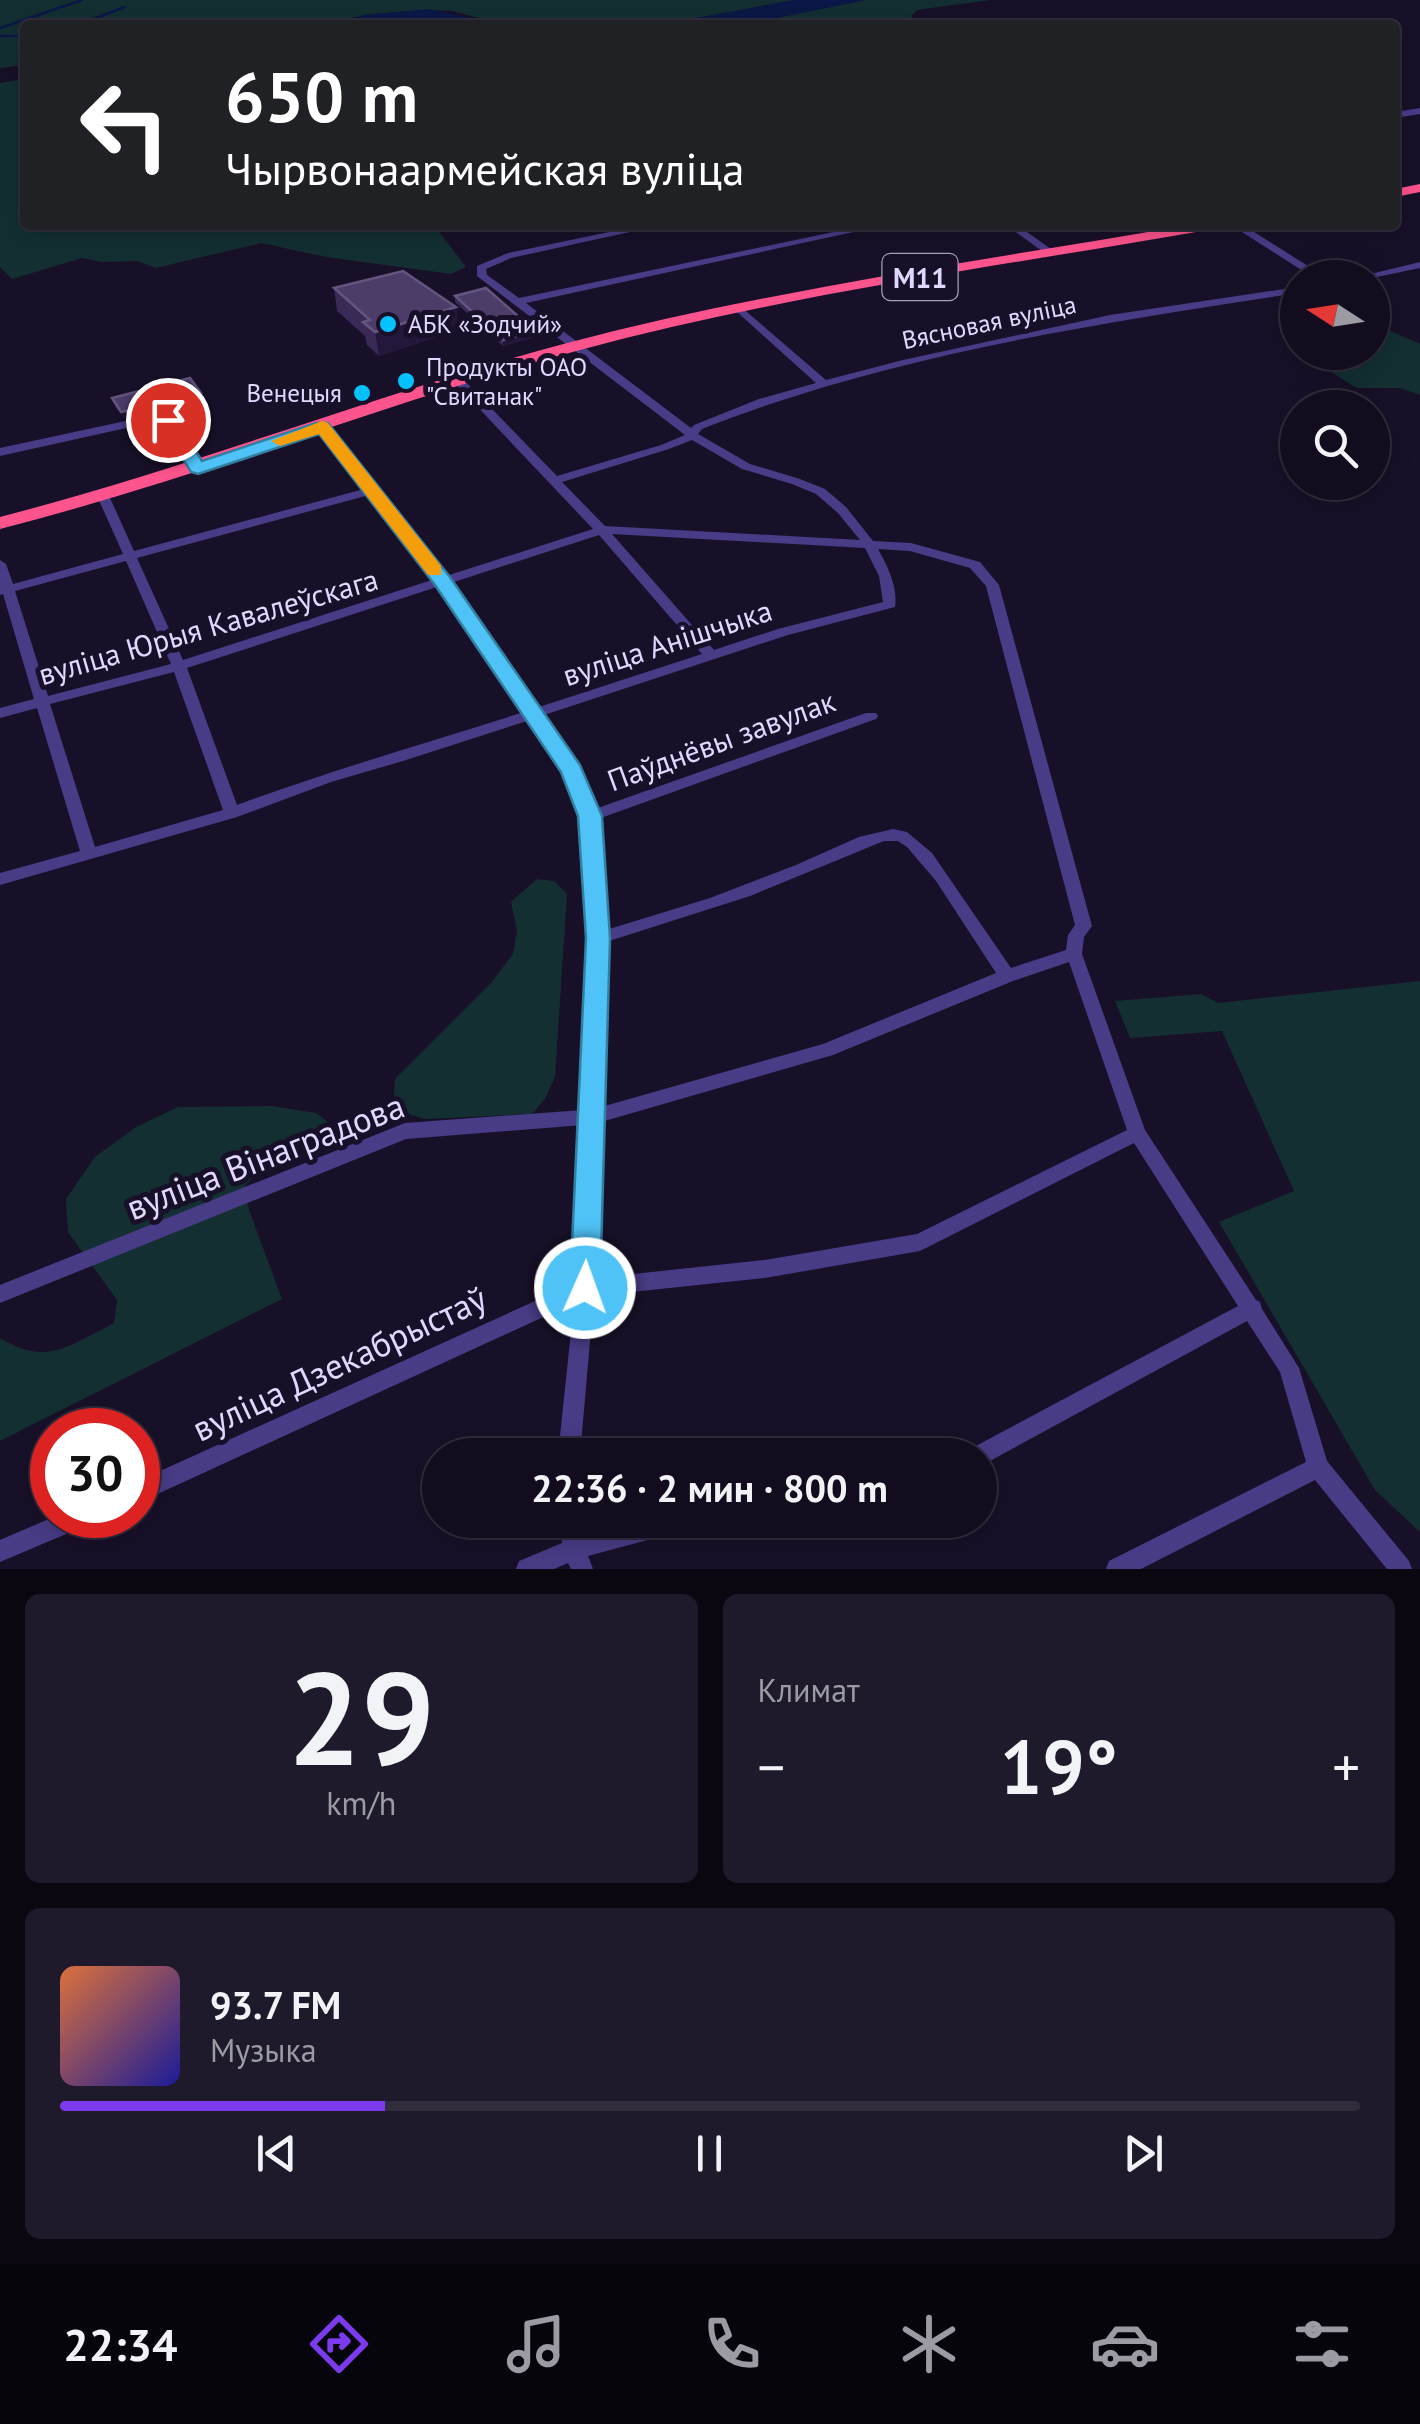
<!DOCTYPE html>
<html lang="ru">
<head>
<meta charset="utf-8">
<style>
  body { margin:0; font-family:"PT Sans",sans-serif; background:#1f1a2b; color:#f1f3f6; height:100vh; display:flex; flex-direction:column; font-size:38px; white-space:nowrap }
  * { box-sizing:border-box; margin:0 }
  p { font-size:32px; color:#9c9ba4 }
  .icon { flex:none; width:55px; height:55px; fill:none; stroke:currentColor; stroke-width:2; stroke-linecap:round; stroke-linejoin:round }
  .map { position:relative; height:1569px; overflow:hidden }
  .sheet { display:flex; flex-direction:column; gap:25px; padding:25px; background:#0a0710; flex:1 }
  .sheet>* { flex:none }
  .banner { position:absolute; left:20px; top:20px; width:1380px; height:210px; border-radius:10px; box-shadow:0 5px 25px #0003,0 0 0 2px #312c3c; background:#202124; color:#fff; overflow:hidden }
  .needle { width:65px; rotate:282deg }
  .fabs { position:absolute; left:1280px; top:260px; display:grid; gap:20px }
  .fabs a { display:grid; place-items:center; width:110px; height:110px; border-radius:50%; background:#120c1e; box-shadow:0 5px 25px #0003,0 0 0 2px #312c3c; font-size:50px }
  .speed { position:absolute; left:30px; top:1408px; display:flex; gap:20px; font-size:50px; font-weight:700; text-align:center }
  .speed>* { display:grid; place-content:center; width:130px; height:130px; border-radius:50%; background:#120c1e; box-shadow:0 5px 25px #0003,0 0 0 2px #312c3c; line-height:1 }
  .speed .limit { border:15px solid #d22; background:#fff; color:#111 }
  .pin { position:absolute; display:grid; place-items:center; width:85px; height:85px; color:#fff; margin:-42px; border:5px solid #fff; border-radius:50%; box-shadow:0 2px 10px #0007 }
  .me { position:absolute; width:110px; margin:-55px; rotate:2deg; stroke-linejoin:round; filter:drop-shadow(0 0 8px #0008) }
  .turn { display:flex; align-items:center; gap:35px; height:210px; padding:0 40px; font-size:45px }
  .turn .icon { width:130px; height:130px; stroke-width:2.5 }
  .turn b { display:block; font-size:70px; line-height:85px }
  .big { font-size:75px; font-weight:700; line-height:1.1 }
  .sheet .card { flex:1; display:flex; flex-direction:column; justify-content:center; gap:15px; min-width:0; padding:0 35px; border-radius:15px; background:#1f1a2b }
  .sheet .dial { align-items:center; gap:0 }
  .dial b { font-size:130px; line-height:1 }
  .song { display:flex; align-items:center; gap:30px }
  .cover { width:120px; height:120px; border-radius:15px; background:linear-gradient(135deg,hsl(20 70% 55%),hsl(240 70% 35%)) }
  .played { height:10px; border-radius:5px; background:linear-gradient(90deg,#7c3aed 25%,#312c3c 25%) }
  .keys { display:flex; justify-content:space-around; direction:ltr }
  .heat { display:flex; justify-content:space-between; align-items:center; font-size:55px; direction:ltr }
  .sheet .tiles { flex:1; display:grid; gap:25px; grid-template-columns:1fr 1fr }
  .card:last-child { grid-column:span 2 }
  .trip { position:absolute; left:422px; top:1438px; width:575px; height:100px; border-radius:50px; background:#120c1e; box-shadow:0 5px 25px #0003,0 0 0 2px #312c3c; font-weight:700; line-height:100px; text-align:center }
  .tabs { display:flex; height:160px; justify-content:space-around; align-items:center; background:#07050c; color:#9c9ba4 }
  .tabs .icon { width:70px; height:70px }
  .tabs .on { color:#7c3aed }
  .tabs b { font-size:45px; color:#f1f3f6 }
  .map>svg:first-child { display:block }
  .green { fill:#132f32 }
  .water { fill:#0b1847 }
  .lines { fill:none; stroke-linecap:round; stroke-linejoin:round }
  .stream { stroke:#0b1847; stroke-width:2.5 }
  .minor { fill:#493c87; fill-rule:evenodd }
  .highway { fill:#fe548d; fill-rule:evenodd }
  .wall { fill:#392956 }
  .shaded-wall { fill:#24173c }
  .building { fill:#4b3c68; stroke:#635480; stroke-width:2.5 }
  .route { fill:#4fc3f7; stroke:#337fa1; stroke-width:2.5 }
  .slow { fill:#f59e0b }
  .poi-dot { fill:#05c1fd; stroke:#181028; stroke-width:4 }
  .labels { text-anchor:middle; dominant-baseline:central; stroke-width:10; stroke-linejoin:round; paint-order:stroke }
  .far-street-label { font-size:25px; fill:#e2d8ff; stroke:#181028 }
  .far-poi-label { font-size:25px; fill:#e2d8ff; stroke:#181028; text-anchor:start }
  .shield { fill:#181028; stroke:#a59cbe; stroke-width:2.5 }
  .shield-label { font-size:28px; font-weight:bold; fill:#e2d8ff }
  .street-label { font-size:30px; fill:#e2d8ff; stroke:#181028 }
  .near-street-label { font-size:35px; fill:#e2d8ff; stroke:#181028 }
</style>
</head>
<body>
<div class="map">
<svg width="1420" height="1569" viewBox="0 0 1420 1569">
  <rect width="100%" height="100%" fill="#181028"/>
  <!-- green -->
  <path class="green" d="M0,0H795L659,25H505L452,11L423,10L364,15L329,25H25V65L0,68Z
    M866,0H990L917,10L911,16L920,25H741Z
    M25,79V225H445L437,229L466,267L451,274L326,257L261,243L156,268L138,261L102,262L82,258L12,279L0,267V83Z
    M1373,323L1420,344V395L1400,388H1357L1301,354L1372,352Z
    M537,879L554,881L567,894L555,1077L545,1099L532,1114L425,1119L404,1113L394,1099L395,1079L491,983L513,954L517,931L511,902Z
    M1420,981V1532L1375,1490L1219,1222L1294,1191L1222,1031L1130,1038L1115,1001L1201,994L1218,1003Z
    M271,1106L316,1113L328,1122C304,1149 268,1158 244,1187L249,1210L282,1299L0,1441V1338C47,1367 70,1345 114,1323L117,1300L68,1232L66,1199L95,1157L136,1127L178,1107Z"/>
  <!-- water -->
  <path class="water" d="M795,0H866L741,25H659Z
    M429,9L505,25L413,22L329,25L364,15Z"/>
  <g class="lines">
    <!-- stream -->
    <path class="stream" d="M77,25L125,7
      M0,28L82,0
      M0,36H25"/>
    <!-- minor -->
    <path class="minor" d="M1420,108V114L1395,118V112Z
      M643,225H662L511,258L486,269L487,275L519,298L867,225H886L526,303L691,428L694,425L759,399L816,383L736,311V307L740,306L826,380L903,360L1110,315L1298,287V293C1100,323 888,355 702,429L698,434L750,464L800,479L825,489L846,507L873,541L911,543L980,562L999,585L1092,926L1084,937L1082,954L1145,1130L1256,1300L1260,1302L1262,1309L1299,1368L1327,1461L1409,1561L1412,1569H1387L1315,1480L1141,1569H1106L1109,1561L1306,1462L1280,1372L1247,1321L988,1462L980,1465V1455H969L972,1448L1238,1306L1134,1143L920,1251L765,1278L594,1296L580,1455H558L574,1303L138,1503V1481L575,1283L583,1125L406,1139L0,1303V1285L405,1123L583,1110L590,938L582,816L565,771L533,719L403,761L331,782L237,817L0,885V873L80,851L37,708L0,718V708L34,699L3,594L0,595V560L6,564L13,584L123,554L98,498L104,494L110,498L134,551L364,489L316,427L322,424L326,425L446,576L593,529L453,381L459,378L463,379L557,476L661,445L685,435L477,276V266L508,253ZM692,440L742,469L792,484L816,494L838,513L860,540L605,526L562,482L669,449ZM369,495L435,579L183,660L137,558ZM612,534L865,548L879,576L883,602L778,629L714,650ZM599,535L702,654L539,707L451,583ZM878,549L910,551L970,568L986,586L1075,925L1068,935L1066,950L1011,968L932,853L907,832L893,829L859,837L796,865L710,898L606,930L598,819L876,719L878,716L876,713H866L595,809L579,771L544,715L788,635L895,607C898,587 888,567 878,549ZM126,561L171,664L48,696L15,591ZM440,586L527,711C430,742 332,770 237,805L187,668ZM174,672L223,810L95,847L50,704ZM884,841H898L907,847L936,881L996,973L823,1044L601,1107L606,942L750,896ZM1069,962L1127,1130L917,1234L765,1260L595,1278L601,1122L833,1055L1013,981Z
      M1006,225H1017L1058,254L1049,256Z
      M1231,225H1243L1327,278H1314Z
      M1420,262V268L1372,278H1354Z
      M158,414L172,418L204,468L202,471H194L164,422L158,421L0,456V448Z
      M58,1515H95L92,1523L0,1562V1540Z
      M561,1520H583L584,1535L640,1520H692L689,1528L681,1531L588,1556L593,1569H571L568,1563L554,1569H516L519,1561L562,1543Z"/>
    <!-- highway -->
    <path class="highway" d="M1420,184V192L1395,197V189Z
      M1188,225H1220L1213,229C1002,266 787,294 580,350C384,403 196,479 0,529V517C193,467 379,393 571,342C774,289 982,261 1188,225Z"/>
  </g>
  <!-- wall -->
  <path class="wall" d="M334,288L456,307L458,330L379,356L367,345L365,336L337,311Z
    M455,296L535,331V337L503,346L455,302Z"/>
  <!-- shaded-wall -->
  <path class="shaded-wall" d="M456,307L458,330L379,356L375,332Z
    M535,331V337L503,346V340Z
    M201,393L203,399L123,418L121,412Z"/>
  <!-- building -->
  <path class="building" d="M403,271L456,307L375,332L363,322L370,320L334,288Z
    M486,288L535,331L503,340L455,296Z
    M190,378L201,393L121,412L112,398Z"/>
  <!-- route -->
  <path class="route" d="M168,414L174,416L202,461L316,423H328L450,577L580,765L602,816L610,938L600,1288L596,1298L585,1302L575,1298L570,1288L586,938L578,816L561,772L435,585L319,434L198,474L191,472L159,420Z"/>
  <!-- slow -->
  <path class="slow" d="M322,421L328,423L441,566V575H428L319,434L280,446L271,441Z"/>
  <!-- markers -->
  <g class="poi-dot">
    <circle cx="388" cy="324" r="10"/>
    <circle cx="406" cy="381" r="10"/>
    <circle cx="362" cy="393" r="10"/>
  </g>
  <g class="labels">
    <!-- far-street labels -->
    <g class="far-street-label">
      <text transform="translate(989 322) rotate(-12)">Вясновая вуліца</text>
    </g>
    <!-- far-poi labels -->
    <g class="far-poi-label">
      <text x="408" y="324">АБК «Зодчий»</text>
      <text x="426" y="367">Продукты ОАО<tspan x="426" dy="29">"Свитанак"</tspan></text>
      <text x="342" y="393" text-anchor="end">Венецыя</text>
    </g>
    <!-- shield labels -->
    <rect class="shield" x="882.5" y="254" width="75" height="46" rx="8"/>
    <g class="shield-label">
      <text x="920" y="277">М11</text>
    </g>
    <!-- street labels -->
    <g class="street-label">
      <text transform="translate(208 626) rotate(-16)">вуліца Юрыя Кавалеўскага</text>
      <text transform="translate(667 642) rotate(-18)">вуліца Анішчыка</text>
      <text transform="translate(721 740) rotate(-20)">Паўднёвы завулак</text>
    </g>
    <!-- near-street labels -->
    <g class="near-street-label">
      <text transform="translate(265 1156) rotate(-21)">вуліца Вінаградова</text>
      <text transform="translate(339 1363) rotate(-25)">вуліца Дзекабрыстаў</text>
    </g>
  </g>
</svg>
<div class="fabs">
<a><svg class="needle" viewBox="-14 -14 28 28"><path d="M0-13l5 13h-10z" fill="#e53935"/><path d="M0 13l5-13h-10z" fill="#9c9ba4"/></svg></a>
<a><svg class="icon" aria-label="search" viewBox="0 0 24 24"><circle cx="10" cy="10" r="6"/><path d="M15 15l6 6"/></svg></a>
</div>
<div class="speed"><div class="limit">30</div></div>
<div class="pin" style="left:168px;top:420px;background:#d93025"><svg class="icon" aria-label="arrive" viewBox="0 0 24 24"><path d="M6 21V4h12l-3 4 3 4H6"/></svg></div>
<svg class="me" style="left:585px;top:1288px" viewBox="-20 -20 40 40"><circle r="17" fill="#4fc3f7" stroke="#fff" stroke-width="3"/><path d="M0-11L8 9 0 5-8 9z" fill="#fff"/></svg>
<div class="trip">22:36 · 2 мин · 800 m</div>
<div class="banner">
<div class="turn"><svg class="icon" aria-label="left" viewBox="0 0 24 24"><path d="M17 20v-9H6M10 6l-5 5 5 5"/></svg><div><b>650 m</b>Чырвонаармейская вуліца</div></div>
</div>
</div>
<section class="sheet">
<div class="tiles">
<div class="card dial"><b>29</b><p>km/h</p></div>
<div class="card"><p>Климат</p>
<div class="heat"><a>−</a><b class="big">19°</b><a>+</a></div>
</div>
<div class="card">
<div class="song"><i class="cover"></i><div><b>93.7 FM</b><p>Музыка</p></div></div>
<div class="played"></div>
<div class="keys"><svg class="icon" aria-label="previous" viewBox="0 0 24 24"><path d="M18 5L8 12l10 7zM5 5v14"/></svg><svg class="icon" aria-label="pause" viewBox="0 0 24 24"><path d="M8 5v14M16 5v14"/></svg><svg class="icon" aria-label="next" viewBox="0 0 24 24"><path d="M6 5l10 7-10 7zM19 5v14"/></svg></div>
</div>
</div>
</section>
<nav class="tabs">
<b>22:34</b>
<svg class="icon on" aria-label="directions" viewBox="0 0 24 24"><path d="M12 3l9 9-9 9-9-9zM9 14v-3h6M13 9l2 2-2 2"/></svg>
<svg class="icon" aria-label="music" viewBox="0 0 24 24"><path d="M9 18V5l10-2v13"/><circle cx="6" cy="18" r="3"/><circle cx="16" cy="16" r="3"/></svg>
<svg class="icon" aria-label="phone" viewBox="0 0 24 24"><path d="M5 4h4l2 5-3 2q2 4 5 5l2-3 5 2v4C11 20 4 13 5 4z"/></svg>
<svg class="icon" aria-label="climate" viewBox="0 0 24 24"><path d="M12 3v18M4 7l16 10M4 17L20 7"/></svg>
<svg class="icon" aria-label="car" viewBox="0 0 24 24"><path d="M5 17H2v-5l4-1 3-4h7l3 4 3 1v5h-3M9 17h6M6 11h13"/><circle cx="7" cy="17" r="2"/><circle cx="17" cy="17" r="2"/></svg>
<svg class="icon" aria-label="filters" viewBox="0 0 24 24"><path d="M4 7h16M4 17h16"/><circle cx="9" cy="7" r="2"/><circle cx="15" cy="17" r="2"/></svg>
</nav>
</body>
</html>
